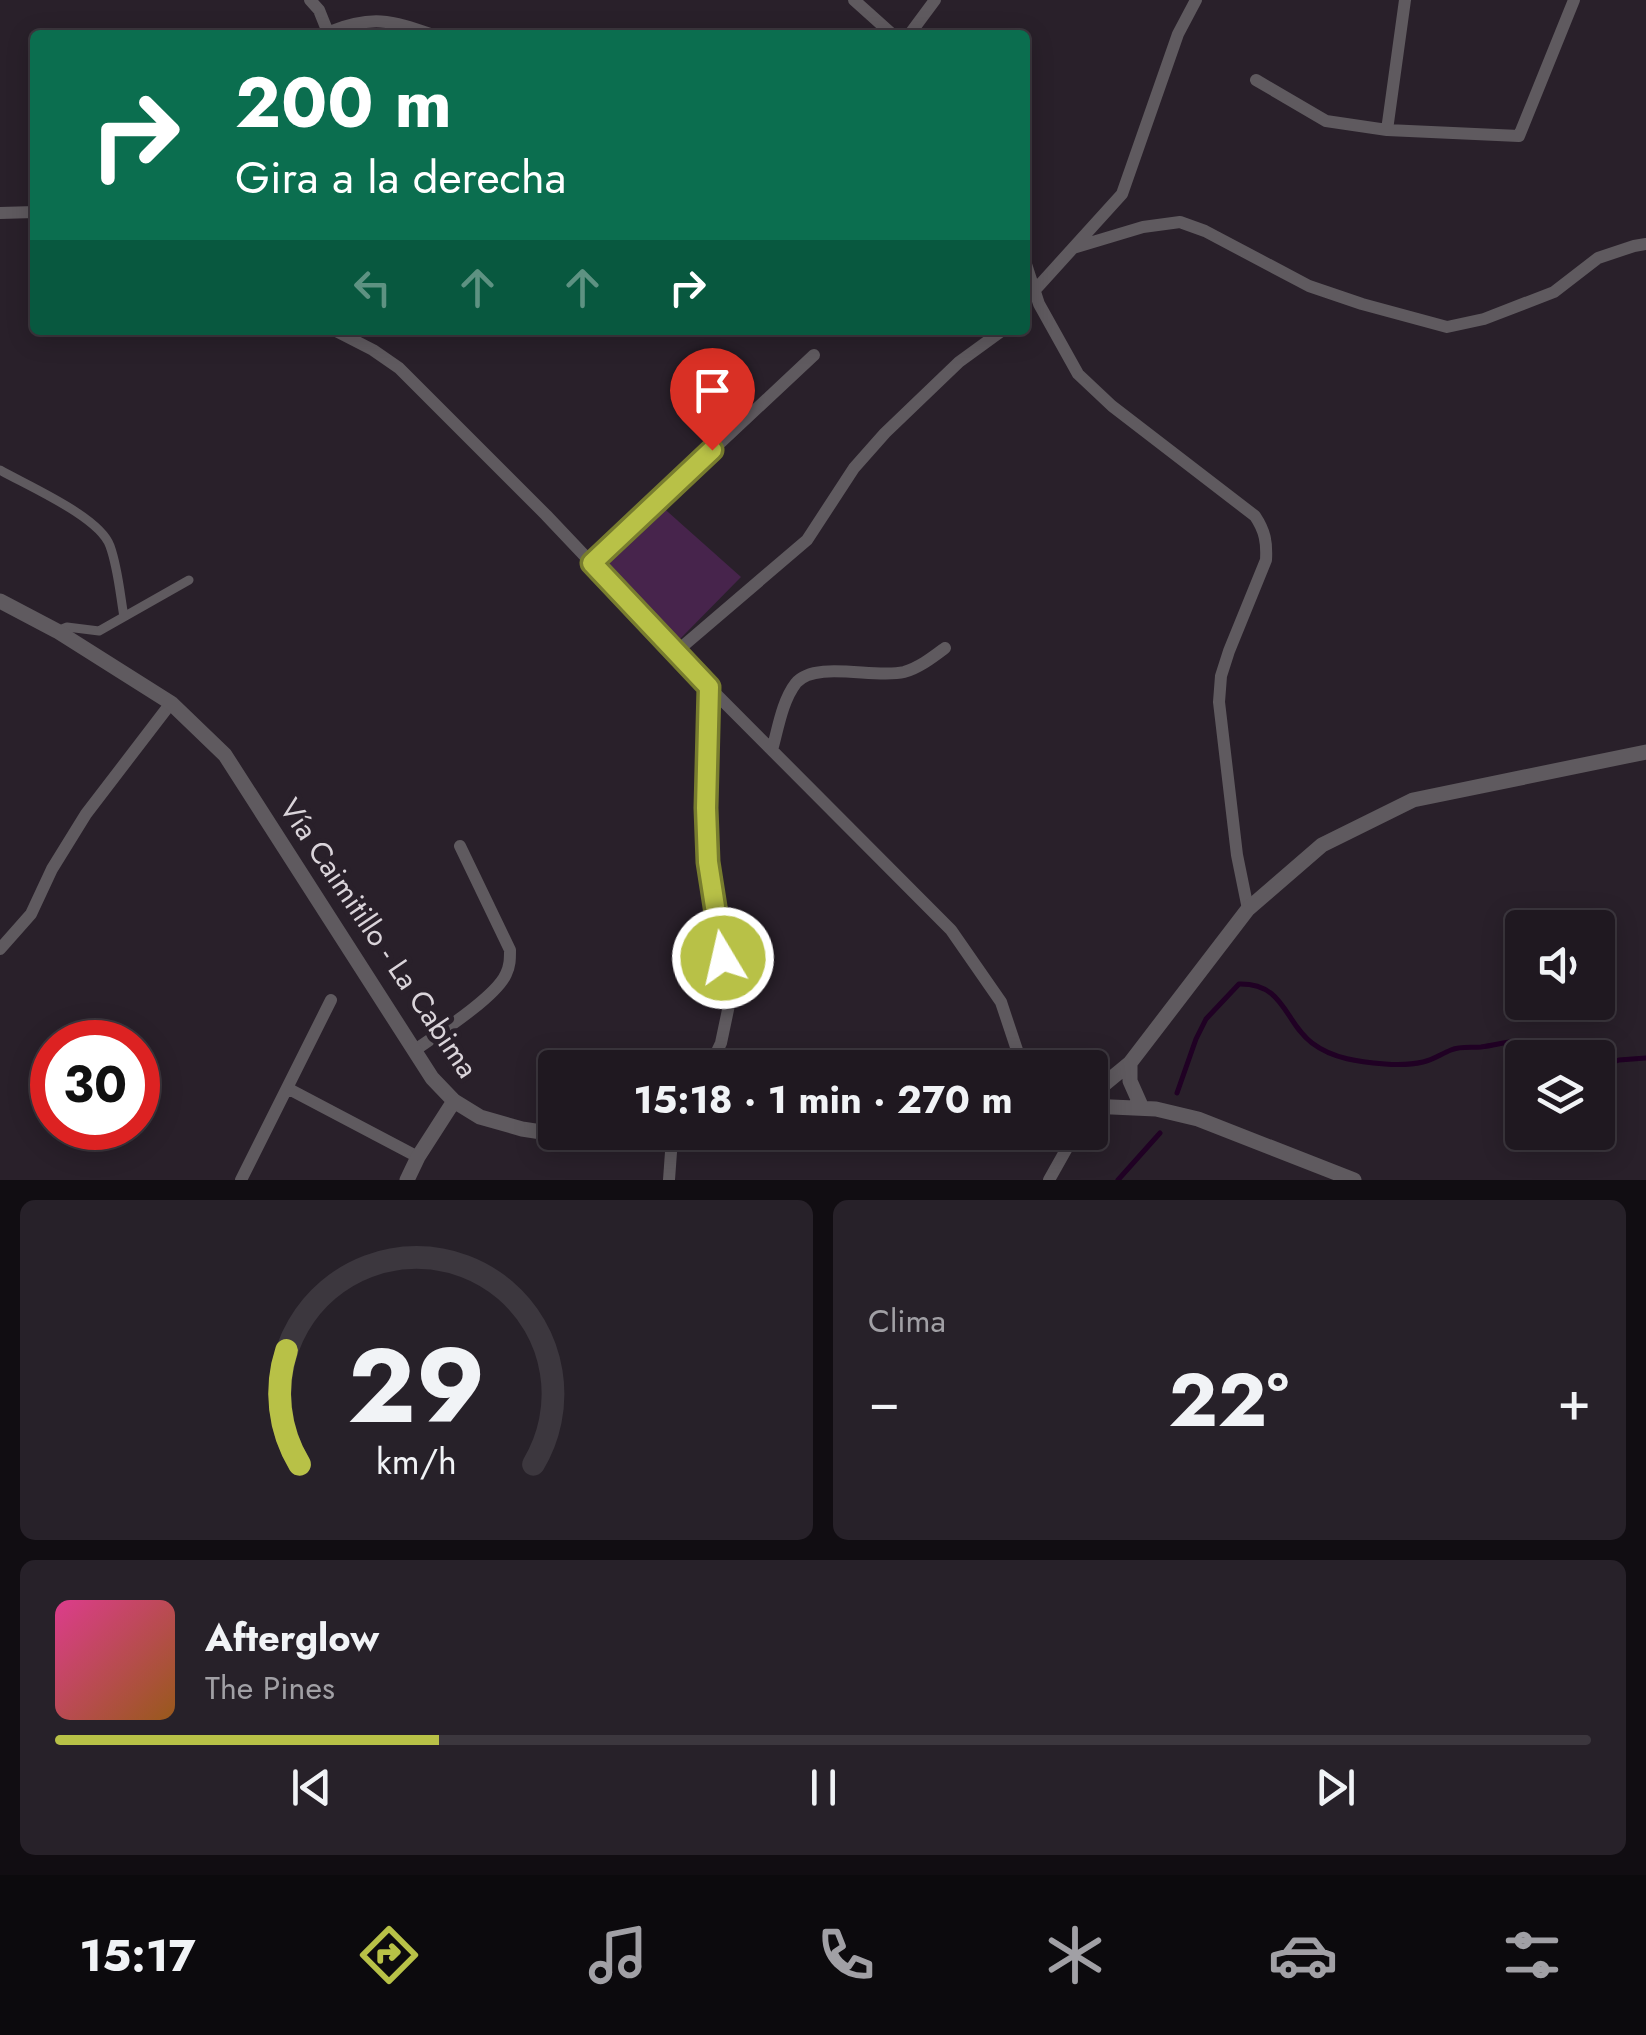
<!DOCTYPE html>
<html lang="es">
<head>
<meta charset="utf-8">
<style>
  body { margin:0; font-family:Jost,sans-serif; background:#272129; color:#f1f3f6; height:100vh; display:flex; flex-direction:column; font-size:38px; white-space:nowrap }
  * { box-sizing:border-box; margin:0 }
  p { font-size:32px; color:#a1a0a5 }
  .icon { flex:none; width:55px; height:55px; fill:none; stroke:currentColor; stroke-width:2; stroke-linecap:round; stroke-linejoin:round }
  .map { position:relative; height:1180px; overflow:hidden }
  .panel { display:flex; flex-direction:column; gap:20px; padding:20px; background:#110d12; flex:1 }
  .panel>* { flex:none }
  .top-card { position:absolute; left:30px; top:30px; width:1000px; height:305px; border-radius:10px; box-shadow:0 5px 25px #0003,0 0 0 2px #3c373e; background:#0b6e4f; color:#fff; overflow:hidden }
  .tools { position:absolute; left:1505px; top:910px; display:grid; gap:20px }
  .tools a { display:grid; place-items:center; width:110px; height:110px; border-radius:10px; background:#1f1820; box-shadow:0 5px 25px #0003,0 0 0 2px #3c373e; font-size:50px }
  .speed { position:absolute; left:30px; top:1020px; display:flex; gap:20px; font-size:50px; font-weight:700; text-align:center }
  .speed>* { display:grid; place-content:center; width:130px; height:130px; border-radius:50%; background:#1f1820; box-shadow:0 5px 25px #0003,0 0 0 2px #3c373e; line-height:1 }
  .speed .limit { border:15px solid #d22; background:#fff; color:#111 }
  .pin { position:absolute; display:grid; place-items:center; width:85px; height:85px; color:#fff; margin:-102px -42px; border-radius:50% 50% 50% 0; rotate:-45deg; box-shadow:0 0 10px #0007 }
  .pin .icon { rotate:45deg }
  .me { position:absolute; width:110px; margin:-55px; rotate:351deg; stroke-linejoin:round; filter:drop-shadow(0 0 8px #0008) }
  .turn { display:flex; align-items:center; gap:35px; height:210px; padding:0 40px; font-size:45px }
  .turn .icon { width:130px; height:130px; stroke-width:2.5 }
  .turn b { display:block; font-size:70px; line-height:85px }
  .lanes { display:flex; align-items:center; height:95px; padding:0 40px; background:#0003; justify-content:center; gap:50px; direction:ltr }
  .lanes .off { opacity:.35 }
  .big { font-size:75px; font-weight:700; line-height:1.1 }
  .panel .widget { flex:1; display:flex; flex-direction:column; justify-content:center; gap:15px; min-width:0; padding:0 35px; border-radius:15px; background:#272129 }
  .panel .dial { align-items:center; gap:0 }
  .dial svg { height:260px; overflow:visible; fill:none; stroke:#3c373e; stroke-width:7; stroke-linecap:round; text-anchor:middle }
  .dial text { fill:#f1f3f6; stroke:none }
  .song { display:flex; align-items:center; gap:30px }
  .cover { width:120px; height:120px; border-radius:15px; background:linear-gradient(135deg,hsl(330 70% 55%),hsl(30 70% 35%)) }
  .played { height:10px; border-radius:5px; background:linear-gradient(90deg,#b8c147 25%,#3c373e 25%) }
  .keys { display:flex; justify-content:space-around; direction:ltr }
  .heat { display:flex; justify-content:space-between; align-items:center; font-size:55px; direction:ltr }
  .panel .tiles { flex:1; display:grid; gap:20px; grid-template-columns:1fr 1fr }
  .widget:last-child { grid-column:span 2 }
  .trip { position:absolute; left:538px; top:1050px; width:570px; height:100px; border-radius:10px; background:#1f1820; box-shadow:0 5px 25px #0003,0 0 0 2px #3c373e; font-weight:700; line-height:100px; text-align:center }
  .menu { display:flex; height:160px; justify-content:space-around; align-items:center; background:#0c0a0d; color:#a1a0a5 }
  .menu .icon { width:70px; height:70px }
  .menu .on { color:#b8c147 }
  .menu b { font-size:45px; color:#f1f3f6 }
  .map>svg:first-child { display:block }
  .green { fill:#47244c }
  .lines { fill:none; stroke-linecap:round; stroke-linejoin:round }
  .stream { stroke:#200124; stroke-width:5 }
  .pedestrian { stroke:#5f5a5f; stroke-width:9 }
  .minor { stroke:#5f5a5f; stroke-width:12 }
  .tertiary { stroke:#5f5a5f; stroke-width:15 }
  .route-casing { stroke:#787d2e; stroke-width:25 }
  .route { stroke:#b8c147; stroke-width:18 }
  .labels { text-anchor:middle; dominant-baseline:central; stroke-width:10; stroke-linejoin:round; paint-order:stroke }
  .street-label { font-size:30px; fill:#dad4da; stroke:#29202a }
</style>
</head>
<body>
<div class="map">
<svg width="1646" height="1180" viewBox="0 0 1646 1180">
  <rect width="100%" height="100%" fill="#29202a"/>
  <!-- green -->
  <path class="green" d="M659,504L741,577L678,641L601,561Z"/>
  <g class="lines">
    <!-- stream -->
    <path class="stream" d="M1598,1068L1619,1060L1646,1058
      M1177,1093L1196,1039L1206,1019L1239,984C1285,983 1284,1022 1312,1043C1333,1059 1360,1062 1385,1064C1398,1065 1410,1065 1423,1062C1433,1060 1441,1054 1451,1050C1461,1046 1471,1048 1481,1047C1511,1043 1536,1030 1559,1058
      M1118,1180L1160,1133"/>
    <!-- pedestrian -->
    <path class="pedestrian" d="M0,470C28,486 100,517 110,546C118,568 120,594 124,617
      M57,631L67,627L99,631L189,580"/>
    <!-- minor -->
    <path class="minor" d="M310,0L319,10L329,35
      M854,0L893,35
      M329,32C372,15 390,20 433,35
      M909,35L935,0
      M1256,80L1326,121L1387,130L1519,136L1574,0
      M1387,130L1405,0
      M0,213L35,212
      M1073,248L1143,227L1180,222L1205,231L1309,286L1362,304L1447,327L1484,319L1554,292L1598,258L1634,246L1646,244
      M1025,261L1039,304L1078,374L1112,406L1255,516C1265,531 1267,542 1266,560L1229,651L1221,676L1219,702L1237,855L1248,909
      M1035,290L1122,194L1178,34L1196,0
      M334,330L373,350L399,368L546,515L709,687L951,930L1001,1002L1023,1068
      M592,563L814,355
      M676,652L807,540L854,468L885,433L959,362L1003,330
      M709,687L706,808L708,862L729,1005L721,1043L709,1068
      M772,750C778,729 782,701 796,683C815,660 875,679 904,672C919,668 933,657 945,648
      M0,949L31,914L52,869L86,814L171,703
      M415,1050C438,1034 496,997 506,974C510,966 510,959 510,950L460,846
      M287,1088L418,1157
      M241,1180L331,1000
      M669,1180L672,1138
      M1049,1180L1076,1132"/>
    <!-- tertiary -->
    <path class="tertiary" d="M0,601L57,631L171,703L225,755L432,1078L454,1101L480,1117L522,1129L600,1141L842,1132
      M1130,1063V1081L1142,1108
      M1090,1096L1130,1063L1248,909L1322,845L1413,800L1646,752
      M1090,1106L1156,1109L1198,1119L1354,1180
      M407,1180L418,1157L454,1101"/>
  </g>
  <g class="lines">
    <!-- route casing -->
    <g class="route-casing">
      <path id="route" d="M712,450L592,563L709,687L706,808L708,862L723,958"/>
    </g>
    <!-- route -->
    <use href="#route" class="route"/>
  </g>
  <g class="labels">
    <!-- street labels -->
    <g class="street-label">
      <text transform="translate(379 938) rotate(56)">Vía Caimitillo - La Cabima</text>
    </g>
  </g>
</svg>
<div class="tools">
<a><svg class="icon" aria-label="sound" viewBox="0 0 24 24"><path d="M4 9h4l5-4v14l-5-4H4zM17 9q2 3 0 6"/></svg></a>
<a><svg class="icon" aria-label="layers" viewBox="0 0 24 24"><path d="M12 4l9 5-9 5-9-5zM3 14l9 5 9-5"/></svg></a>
</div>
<div class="speed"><div class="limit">30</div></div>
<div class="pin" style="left:712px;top:450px;background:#d93025"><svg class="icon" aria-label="arrive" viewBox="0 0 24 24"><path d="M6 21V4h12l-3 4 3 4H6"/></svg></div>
<svg class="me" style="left:723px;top:958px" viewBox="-20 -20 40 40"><circle r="17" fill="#b8c147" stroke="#fff" stroke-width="3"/><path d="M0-11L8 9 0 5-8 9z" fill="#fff"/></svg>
<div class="trip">15:18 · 1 min · 270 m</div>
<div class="top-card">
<div class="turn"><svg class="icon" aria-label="right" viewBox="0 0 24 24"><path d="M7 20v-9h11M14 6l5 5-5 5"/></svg><div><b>200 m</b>Gira a la derecha</div></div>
<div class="lanes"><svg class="icon off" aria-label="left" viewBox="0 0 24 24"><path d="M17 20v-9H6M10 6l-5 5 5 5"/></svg><svg class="icon off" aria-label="ahead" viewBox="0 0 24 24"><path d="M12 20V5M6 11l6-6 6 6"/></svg><svg class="icon off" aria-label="ahead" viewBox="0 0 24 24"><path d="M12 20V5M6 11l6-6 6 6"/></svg><svg class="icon" aria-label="right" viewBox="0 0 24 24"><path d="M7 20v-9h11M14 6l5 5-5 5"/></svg></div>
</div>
</div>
<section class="panel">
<div class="tiles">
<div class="widget dial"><svg viewBox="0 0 100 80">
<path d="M14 69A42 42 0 1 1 86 69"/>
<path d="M14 69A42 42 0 0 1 10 34" stroke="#b8c147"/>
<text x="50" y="56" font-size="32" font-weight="700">29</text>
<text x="50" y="72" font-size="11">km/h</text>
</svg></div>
<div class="widget"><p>Clima</p>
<div class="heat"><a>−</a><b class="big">22°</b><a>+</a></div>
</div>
<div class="widget">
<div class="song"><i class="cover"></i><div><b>Afterglow</b><p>The Pines</p></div></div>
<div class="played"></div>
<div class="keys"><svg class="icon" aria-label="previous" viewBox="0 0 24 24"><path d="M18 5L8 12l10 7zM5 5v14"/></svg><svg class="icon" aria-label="pause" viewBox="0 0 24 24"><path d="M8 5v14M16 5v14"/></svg><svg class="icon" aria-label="next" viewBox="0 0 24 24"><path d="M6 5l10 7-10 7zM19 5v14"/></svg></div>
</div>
</div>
</section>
<nav class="menu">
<b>15:17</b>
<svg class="icon on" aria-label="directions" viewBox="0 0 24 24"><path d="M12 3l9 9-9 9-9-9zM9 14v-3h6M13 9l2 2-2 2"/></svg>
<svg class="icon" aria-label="music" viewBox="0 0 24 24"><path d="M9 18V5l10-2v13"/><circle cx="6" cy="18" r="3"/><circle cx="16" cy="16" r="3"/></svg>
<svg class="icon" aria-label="phone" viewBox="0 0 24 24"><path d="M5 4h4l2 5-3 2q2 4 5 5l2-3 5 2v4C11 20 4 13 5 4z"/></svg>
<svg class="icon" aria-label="climate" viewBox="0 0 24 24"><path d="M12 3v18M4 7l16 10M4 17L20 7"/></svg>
<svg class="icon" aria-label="car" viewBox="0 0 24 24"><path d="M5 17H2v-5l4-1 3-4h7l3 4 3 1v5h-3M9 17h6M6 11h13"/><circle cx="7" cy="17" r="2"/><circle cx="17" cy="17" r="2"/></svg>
<svg class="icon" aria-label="filters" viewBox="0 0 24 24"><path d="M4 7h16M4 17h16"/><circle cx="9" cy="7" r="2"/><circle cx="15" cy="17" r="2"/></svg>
</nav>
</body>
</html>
